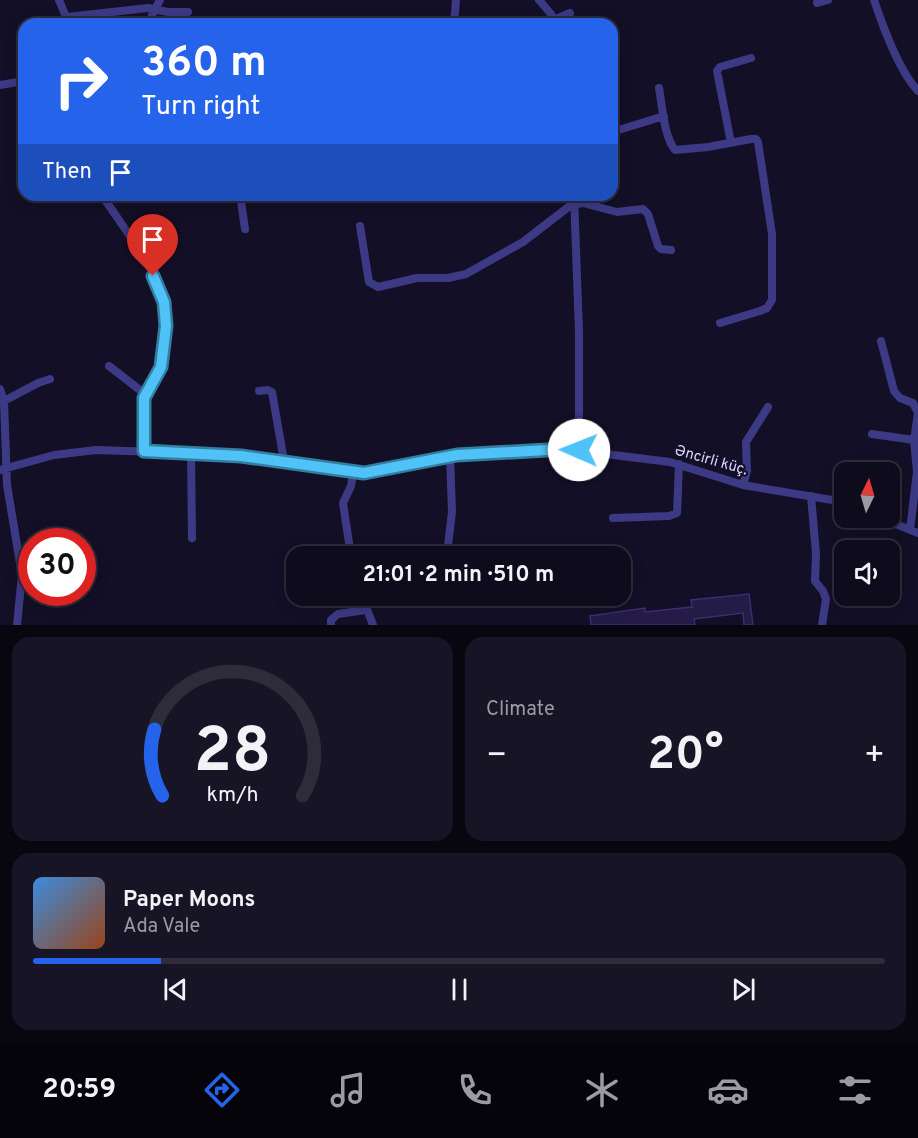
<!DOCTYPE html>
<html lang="en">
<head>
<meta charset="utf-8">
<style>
  body { margin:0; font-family:Overpass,sans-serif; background:#171425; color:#f1f3f6; height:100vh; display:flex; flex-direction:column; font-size:22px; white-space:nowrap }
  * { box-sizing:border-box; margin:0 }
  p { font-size:20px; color:#9b9ba3 }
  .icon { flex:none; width:33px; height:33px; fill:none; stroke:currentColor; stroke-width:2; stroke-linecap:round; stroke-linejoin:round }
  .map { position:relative; height:625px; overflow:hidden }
  .side { display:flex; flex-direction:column; gap:12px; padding:12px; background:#08060f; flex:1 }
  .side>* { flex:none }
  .hud { position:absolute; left:18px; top:18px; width:600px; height:183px; border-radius:18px; box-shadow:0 3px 15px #0003,0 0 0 2px #2e2b3b; background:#2563eb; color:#fff; overflow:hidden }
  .needle { width:39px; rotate:5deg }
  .tools { position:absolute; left:834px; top:462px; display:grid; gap:12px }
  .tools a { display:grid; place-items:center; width:66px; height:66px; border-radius:12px; background:#0e0b1c; box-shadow:0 3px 15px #0003,0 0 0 2px #2e2b3b; font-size:30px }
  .speed { position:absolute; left:18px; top:528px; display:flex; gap:12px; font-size:30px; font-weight:700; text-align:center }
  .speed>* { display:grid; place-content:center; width:78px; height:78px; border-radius:50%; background:#0e0b1c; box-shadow:0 3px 15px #0003,0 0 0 2px #2e2b3b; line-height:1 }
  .speed .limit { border:9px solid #d22; background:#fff; color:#111 }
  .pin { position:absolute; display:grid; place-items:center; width:51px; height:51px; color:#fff; margin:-62px -26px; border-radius:50% 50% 50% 0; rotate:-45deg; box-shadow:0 0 6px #0007 }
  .pin .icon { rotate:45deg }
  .me { position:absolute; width:66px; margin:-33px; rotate:271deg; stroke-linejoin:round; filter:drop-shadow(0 0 4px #0008) }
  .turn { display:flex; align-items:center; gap:21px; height:126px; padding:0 24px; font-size:27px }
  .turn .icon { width:78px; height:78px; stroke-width:2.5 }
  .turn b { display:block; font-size:42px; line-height:51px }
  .then { display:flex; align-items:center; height:57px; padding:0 24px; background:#0003; gap:12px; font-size:22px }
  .big { font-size:45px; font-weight:700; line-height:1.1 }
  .side .card { flex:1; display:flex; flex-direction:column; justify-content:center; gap:9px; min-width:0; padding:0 21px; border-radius:18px; background:#171425 }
  .side .dial { align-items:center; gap:0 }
  .dial svg { height:156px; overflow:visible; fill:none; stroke:#2e2b3b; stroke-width:7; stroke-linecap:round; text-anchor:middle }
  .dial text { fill:#f1f3f6; stroke:none }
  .song { display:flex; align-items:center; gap:18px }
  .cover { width:72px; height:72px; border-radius:9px; background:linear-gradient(135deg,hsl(210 70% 55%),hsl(20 70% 35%)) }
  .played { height:6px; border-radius:3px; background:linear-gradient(90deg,#2563eb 15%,#2e2b3b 15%) }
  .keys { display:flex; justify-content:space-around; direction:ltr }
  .heat { display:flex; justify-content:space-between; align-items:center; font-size:33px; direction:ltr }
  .side .tiles { flex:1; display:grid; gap:12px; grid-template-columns:1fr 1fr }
  .card:last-child { grid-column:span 2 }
  .trip { position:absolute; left:286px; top:546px; width:345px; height:60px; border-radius:18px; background:#0e0b1c; box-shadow:0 3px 15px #0003,0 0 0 2px #2e2b3b; font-weight:700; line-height:60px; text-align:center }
  .dock { display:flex; height:96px; justify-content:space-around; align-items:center; background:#06040b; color:#9b9ba3 }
  .dock .icon { width:42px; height:42px }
  .dock .on { color:#2563eb }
  .dock b { font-size:27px; color:#f1f3f6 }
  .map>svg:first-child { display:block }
  .building { fill:#241b47; stroke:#3b2d73; stroke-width:1.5 }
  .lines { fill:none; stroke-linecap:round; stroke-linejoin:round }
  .minor { stroke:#3d3a85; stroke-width:8 }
  .route-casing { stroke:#337fa1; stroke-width:15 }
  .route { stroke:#4fc3f7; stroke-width:10 }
  .labels { text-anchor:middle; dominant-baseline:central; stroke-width:4.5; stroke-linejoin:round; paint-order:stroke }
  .street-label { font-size:15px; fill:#d9d4ff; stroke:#130f26 }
</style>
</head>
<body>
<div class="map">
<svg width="918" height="625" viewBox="0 0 918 625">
  <rect width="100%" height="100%" fill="#130f26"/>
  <!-- building -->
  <path class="building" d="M749,594L753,625H744L743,613L694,619L695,625H591L590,616L645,608V612L692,607L691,600Z"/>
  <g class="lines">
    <!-- minor -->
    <path class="minor" d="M59,0L69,24
      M539,0L551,14L556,24
      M874,0C883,27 899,71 918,91
      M817,3L828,0
      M67,17L148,8L168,12H188
      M150,24L152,15L160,0
      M454,24L456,0
      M544,24L570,13
      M0,85L24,81
      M659,88C662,104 664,137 675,150L708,147L751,139H756L758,142L772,234V300L767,308L760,311L720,323
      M612,132L664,116
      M731,143L717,71L720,67L751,58
      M102,195C121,225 161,274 166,308C168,325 166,344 163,360C160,375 146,386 143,401L144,451
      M240,195L245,229
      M574,195L579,332V450
      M360,226L369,282L378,287L417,278H448L466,274L523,242L571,205L583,203L617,212L643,209L648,214L658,246L661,249L671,250
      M881,341L894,391L900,398L913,403L918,413L914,440L917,472L910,530
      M109,366L145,394
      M0,389L4,401L7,485L22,575L17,625
      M259,391L268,390L272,392L284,461
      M4,401L38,383L50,379
      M872,434L914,440
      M191,452L192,538
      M0,470L54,455L96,450L220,454L305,464L364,473L457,455L565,449L670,462L743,485L844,502
      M743,485L747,471L746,442L768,407
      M811,496L816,553L815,581L823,591L826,599L822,625
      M613,518L669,516L677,513L679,464
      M881,518L918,533
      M447,554L452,512L450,456
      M351,556L343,503L351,486L353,473
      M362,596L373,625
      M331,625V620L338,614L366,610"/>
  </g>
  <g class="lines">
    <!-- route casing -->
    <g class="route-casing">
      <path id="route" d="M153,276L164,302L166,326L161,367L144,398V451L241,456L364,473L457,455L547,450H579"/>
    </g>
    <!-- route -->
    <use href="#route" class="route"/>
  </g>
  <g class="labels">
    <!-- street labels -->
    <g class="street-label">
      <text transform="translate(711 461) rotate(16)">Əncirli küç.</text>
    </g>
  </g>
</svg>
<div class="tools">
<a><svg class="needle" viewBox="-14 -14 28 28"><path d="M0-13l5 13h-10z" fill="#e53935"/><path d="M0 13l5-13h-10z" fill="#9b9ba3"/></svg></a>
<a><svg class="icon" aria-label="sound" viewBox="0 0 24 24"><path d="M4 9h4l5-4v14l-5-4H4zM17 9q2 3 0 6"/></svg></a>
</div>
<div class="speed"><div class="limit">30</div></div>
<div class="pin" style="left:153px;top:276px;background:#d93025"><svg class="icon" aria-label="arrive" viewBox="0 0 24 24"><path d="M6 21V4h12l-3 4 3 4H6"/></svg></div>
<svg class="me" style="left:579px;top:450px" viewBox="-20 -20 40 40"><circle r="19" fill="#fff"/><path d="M0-13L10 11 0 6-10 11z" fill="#4fc3f7"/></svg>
<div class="trip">21:01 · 2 min · 510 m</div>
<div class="hud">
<div class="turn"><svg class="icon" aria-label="right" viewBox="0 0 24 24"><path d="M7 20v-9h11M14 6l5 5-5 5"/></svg><div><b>360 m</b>Turn right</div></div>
<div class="then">Then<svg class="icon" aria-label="arrive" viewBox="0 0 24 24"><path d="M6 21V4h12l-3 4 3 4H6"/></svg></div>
</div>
</div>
<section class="side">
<div class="tiles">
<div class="card dial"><svg viewBox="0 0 100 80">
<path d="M14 69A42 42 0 1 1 86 69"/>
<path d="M14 69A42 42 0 0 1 10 35" stroke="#2563eb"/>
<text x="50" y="56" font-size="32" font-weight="700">28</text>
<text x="50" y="72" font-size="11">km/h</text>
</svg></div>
<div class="card"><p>Climate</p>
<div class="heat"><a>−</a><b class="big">20°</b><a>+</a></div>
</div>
<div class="card">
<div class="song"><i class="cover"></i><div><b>Paper Moons</b><p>Ada Vale</p></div></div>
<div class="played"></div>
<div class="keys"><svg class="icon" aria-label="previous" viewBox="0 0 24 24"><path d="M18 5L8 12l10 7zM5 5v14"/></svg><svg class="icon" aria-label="pause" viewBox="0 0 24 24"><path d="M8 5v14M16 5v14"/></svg><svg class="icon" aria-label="next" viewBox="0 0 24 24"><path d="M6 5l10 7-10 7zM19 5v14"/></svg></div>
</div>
</div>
</section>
<nav class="dock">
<b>20:59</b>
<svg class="icon on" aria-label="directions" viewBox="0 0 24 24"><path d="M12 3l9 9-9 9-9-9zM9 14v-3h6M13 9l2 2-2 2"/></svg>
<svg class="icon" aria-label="music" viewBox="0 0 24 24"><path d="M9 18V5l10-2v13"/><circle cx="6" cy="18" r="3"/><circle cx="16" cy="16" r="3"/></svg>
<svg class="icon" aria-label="phone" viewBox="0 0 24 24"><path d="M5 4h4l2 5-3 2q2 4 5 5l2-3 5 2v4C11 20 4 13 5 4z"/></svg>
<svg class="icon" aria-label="climate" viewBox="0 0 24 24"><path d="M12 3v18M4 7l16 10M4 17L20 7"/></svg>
<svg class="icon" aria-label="car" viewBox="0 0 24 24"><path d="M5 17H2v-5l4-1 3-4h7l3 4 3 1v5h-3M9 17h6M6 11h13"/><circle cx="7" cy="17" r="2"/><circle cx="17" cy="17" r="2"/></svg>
<svg class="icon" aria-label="filters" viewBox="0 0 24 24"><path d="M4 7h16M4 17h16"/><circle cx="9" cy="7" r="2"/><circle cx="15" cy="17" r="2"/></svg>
</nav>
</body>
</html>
